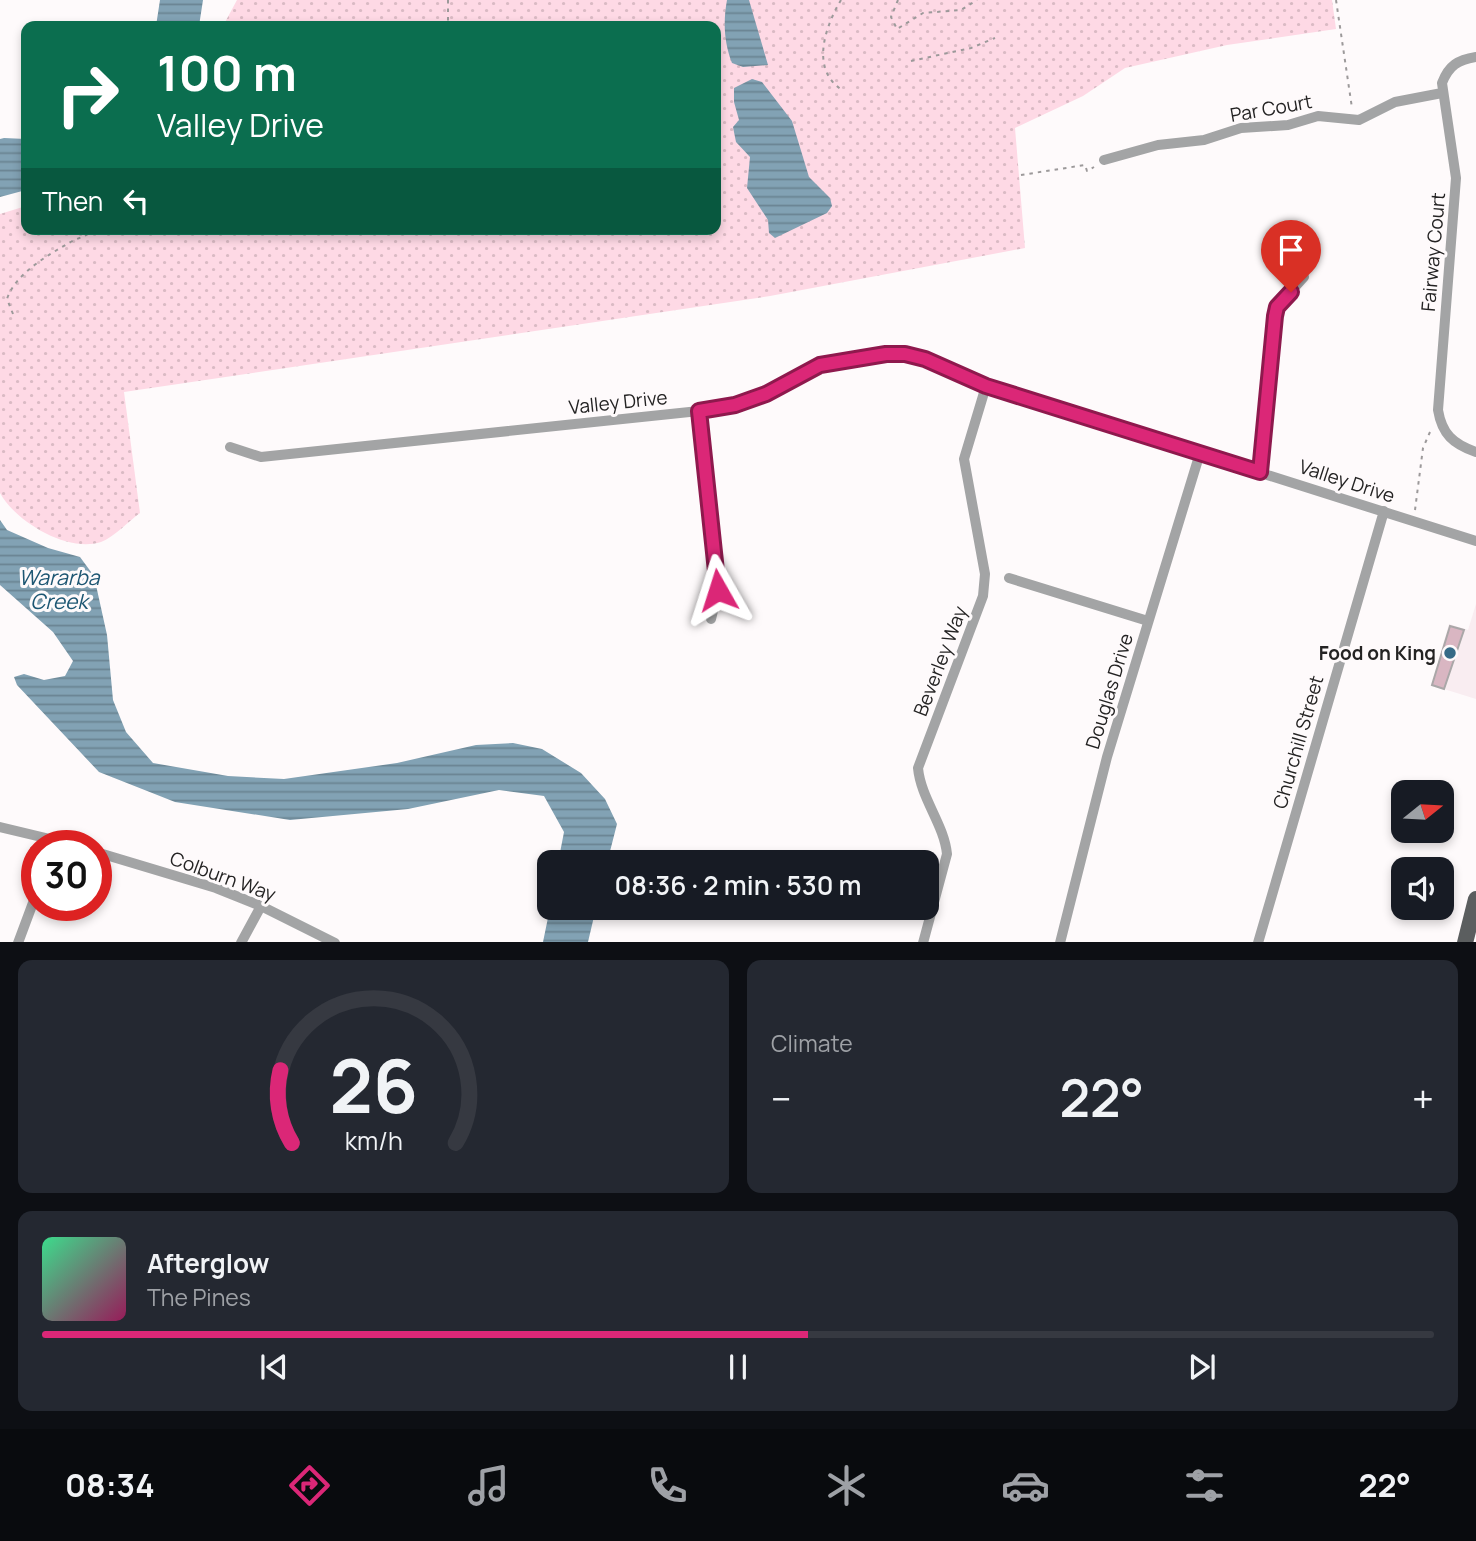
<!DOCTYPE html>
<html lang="en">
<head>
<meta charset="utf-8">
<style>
  body { margin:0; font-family:Manrope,sans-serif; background:#242831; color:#f1f3f6; height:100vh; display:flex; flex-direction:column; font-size:26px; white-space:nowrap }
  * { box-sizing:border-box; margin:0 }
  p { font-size:23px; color:#9ea1a6 }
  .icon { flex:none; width:38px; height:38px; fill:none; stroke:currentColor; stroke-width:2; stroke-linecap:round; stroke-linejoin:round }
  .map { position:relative; height:942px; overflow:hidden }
  .panel { display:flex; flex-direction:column; gap:18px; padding:18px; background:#0d0f14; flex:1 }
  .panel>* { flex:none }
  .guide { position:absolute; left:21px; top:21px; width:700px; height:214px; border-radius:14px; box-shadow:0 4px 10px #0003; background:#0b6e4f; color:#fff; overflow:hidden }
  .needle { width:46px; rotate:72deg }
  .fabs { position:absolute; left:1391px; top:780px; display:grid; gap:14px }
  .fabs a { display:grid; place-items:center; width:63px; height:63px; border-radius:14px; background:#171b24; box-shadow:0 4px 10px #0003; font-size:35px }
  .speed { position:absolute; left:21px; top:830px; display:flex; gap:14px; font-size:35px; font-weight:700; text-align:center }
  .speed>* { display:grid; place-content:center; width:91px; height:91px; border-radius:50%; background:#171b24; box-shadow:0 4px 10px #0003; line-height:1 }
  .speed .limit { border:10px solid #d22; background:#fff; color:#111 }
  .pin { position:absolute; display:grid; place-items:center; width:60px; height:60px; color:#fff; margin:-72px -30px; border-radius:50% 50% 50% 0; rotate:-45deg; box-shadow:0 0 7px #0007 }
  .pin .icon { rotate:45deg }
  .me { position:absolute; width:77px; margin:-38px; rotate:354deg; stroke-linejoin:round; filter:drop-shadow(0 0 5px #0008) }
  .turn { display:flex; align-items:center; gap:24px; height:147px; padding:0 21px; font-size:32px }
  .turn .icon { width:91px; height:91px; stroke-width:2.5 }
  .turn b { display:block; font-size:49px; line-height:60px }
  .then { display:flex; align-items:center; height:66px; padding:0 21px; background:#0003; gap:14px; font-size:26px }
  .big { font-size:52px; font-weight:600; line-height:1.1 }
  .panel .widget { flex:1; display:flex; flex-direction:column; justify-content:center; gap:10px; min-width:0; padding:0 24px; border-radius:14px; background:#242831 }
  .panel .dial { align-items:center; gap:0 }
  .dial svg { height:182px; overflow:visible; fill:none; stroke:#363941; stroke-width:7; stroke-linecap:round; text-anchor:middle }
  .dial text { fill:#f1f3f6; stroke:none }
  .song { display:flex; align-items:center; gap:21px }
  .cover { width:84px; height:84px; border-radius:10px; background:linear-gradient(135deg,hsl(150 70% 55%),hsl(330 70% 35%)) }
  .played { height:7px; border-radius:4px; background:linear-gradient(90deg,#db2777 55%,#363941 55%) }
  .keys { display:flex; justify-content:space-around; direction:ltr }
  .heat { display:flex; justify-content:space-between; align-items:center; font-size:38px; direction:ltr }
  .panel .tiles { flex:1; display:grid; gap:18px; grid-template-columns:1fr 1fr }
  .widget:last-child { grid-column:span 2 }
  .trip { position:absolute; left:537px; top:850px; width:402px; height:70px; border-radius:14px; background:#171b24; box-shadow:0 4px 10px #0003; font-weight:600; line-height:70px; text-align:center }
  .menu { display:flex; height:112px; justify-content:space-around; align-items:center; background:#090b0e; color:#9ea1a6 }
  .menu .icon { width:49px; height:49px }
  .menu .active { color:#db2777 }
  .menu b { font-size:32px; color:#f1f3f6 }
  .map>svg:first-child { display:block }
  .built { fill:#f9edf1 }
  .grass { fill:url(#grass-dots) }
  .water { fill:url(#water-rules) }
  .building { fill:#d9b6c2; stroke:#aaa7a8; stroke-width:2 }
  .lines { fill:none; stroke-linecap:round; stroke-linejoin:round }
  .path { stroke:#9c999a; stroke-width:2; stroke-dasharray:3.5 5; stroke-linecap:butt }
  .minor { stroke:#a3a4a5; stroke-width:10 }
  .primary { stroke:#5b5e5f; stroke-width:16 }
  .route-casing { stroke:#8e194d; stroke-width:18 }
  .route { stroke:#db2777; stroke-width:12 }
  .poi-dot { fill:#366b87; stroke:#fefafb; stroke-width:2.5 }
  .labels { text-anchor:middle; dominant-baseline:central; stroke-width:6; stroke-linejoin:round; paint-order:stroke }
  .street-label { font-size:19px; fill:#242323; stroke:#fefafb }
  .poi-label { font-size:19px; font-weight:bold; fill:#242323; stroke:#fefafb; text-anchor:end }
  .water-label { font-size:21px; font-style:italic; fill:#1d5672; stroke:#fefafb }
</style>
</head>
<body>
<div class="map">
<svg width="1476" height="943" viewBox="0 0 1476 943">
  <defs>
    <pattern id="grass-dots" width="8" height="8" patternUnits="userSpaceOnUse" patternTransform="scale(1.75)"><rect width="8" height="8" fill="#fed9e5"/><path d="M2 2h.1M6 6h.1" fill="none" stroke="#dabac4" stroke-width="1.8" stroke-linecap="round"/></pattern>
    <pattern id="water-rules" width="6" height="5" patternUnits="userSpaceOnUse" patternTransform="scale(1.75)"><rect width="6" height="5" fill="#82a2b4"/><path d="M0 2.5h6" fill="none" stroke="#6a8492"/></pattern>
  </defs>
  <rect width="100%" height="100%" fill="#fefafb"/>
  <!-- built -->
  <path class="built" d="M1476,604V699L1431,685L1449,624L1468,630Z"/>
  <!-- grass -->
  <path class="grass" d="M237,0H1332L1336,29L1227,45L1125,68L1083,96L1015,128L1025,248L770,296L124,392L140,513C129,521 114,537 101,542C67,553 15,521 0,493V214L26,206V229H716V26H223Z"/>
  <!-- water -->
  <path class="water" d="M160,0H203L199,26H156Z
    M727,0H749L768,65L743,67L732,63C724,42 723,22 727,0Z
    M752,79L762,82L792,121L809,177L830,198L832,206L827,213L775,238L769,233L768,220L747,188L750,157L736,142L733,127L739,120L734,102V88Z
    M4,138L26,139V190L0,197V139Z
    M0,520L7,530L48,548L80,557L94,576L107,635L113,700L126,732L153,763L228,776L284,779L397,763L476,745L513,743L542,749L581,773L605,799L617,824L607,863H558L564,832L544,796L499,790L408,809L290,820L175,802L99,772L17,685L14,677L24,674L44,680L65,676L73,661L53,632L0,585Z
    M550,908H596L588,942H543Z"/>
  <!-- building -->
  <path class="building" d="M1450,626L1464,630L1444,689L1432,685Z"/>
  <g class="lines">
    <!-- path -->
    <path class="path" d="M448,0V26
      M841,0C825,27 810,69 842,90
      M898,0L891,17L897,29L923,13L961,10L977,0
      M1336,0L1352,108
      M911,61L971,48L995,38
      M1021,175L1085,165L1087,171L1094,167
      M13,314L7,299C15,274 48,255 69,243C78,237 86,238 93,229
      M1415,510L1423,448L1430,432
      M31,847L37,861
      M30,883L37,864"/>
    <!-- minor -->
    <path class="minor" d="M1476,57C1458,60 1449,65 1442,83L1456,178L1438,410C1442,434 1453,444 1476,452
      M1104,160L1158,145L1204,140L1241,128L1288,125L1318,116L1359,120L1395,102L1442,93
      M699,411L718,590L711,619
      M230,447L261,457L699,411L735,405L766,394L820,365L886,354L925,359L986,386L1476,541
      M1260,472L1274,316L1277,307L1304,277
      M1009,578L1148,621
      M0,827L75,845
      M96,852L216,888L261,906L335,943
      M18,943L37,892
      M241,943L261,906
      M923,943L947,854C944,824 921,799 918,768L983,596L985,574L964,459L986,386
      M1060,943L1107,757L1200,453
      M1258,943L1384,511"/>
    <!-- primary -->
    <path class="primary" d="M1465,943L1476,899"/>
  </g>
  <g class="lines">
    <!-- route casing -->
    <g class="route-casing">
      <path id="route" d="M718,590L699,411L735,405L766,394L820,365L886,354H905L925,359L986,386L1260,472L1275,316L1277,307L1291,292"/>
    </g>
    <!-- route -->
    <use href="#route" class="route"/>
  </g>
  <!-- markers -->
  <circle class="poi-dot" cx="1450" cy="653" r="7"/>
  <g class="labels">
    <!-- street labels -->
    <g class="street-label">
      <text transform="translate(1271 108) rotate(-10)">Par Court</text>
      <text transform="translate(1433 252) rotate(-85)">Fairway Court</text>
      <text transform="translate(618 402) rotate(-6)">Valley Drive</text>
      <text transform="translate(1347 481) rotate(18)">Valley Drive</text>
      <text transform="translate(940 661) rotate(-69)">Beverley Way</text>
      <text transform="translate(1109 691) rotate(-73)">Douglas Drive</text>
      <text transform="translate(1298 742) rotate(-74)">Churchill Street</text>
      <text transform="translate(223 876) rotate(20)">Colburn Way</text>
    </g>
    <!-- poi labels -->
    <g class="poi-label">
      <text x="1436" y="653">Food on King</text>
    </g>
    <!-- water labels -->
    <g class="water-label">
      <text x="59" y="577">Wararba<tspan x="59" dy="24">Creek</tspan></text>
    </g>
  </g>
</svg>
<div class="fabs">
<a><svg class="needle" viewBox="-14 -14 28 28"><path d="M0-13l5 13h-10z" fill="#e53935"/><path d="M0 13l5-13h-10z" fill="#9ea1a6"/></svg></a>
<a><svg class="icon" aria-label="sound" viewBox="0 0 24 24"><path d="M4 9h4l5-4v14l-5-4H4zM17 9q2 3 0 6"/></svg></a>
</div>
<div class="speed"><div class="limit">30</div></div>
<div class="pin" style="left:1291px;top:292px;background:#d93025"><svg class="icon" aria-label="arrive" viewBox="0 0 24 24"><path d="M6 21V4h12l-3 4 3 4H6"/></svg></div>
<svg class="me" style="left:718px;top:590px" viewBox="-20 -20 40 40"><path d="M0-17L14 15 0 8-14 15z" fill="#db2777" stroke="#fff" stroke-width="4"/></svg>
<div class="trip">08:36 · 2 min · 530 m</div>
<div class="guide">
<div class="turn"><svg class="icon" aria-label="right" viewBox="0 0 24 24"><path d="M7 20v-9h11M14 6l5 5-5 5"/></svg><div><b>100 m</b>Valley Drive</div></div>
<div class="then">Then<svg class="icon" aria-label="left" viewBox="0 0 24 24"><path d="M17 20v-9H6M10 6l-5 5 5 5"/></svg></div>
</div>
</div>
<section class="panel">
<div class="tiles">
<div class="widget dial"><svg viewBox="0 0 100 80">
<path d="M14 69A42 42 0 1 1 86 69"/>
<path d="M14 69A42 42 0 0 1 9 37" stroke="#db2777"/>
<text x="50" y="56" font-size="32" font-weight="700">26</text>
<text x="50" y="72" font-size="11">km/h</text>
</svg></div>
<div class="widget"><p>Climate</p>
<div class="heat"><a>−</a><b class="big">22°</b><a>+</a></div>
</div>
<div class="widget">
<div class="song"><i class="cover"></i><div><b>Afterglow</b><p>The Pines</p></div></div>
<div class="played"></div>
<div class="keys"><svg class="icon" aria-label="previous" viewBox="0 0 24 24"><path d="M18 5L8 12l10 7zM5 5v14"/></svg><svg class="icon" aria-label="pause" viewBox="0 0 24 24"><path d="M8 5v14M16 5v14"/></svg><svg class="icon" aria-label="next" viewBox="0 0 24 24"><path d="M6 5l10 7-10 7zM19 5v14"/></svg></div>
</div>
</div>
</section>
<nav class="menu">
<b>08:34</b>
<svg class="icon active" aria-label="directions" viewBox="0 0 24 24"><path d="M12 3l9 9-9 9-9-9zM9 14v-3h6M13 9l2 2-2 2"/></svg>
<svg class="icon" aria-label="music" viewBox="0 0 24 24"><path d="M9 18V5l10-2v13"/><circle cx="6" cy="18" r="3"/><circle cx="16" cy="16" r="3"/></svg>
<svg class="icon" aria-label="phone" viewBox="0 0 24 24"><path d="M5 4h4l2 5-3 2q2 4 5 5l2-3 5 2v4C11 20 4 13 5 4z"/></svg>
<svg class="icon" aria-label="climate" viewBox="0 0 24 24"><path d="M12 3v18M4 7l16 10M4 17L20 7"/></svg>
<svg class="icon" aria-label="car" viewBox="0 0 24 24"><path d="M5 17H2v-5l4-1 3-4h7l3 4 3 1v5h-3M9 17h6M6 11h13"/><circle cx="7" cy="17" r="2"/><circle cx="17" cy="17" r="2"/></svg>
<svg class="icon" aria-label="filters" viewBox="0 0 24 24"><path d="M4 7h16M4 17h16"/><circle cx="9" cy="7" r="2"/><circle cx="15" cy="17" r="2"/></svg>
<b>22°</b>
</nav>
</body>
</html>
